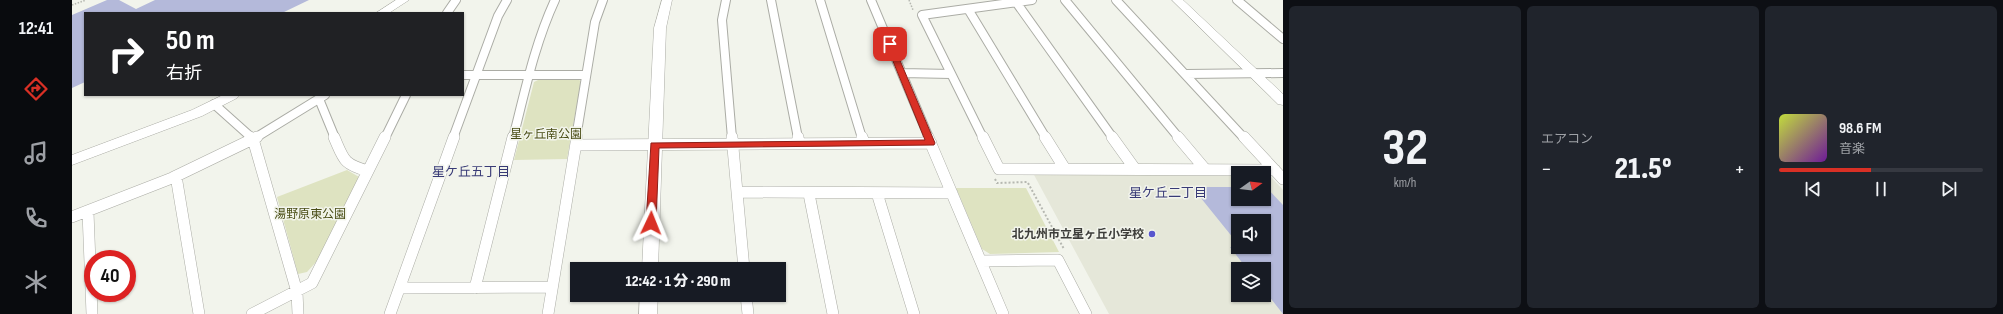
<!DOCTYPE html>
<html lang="ja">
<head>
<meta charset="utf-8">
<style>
  body { margin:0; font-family:"Sofia Sans Condensed","Noto Sans JP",sans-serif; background:#20242c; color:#f1f3f6; height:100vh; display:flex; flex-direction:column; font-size:15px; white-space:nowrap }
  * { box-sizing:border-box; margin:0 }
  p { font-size:13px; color:#9ea1a6 }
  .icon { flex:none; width:22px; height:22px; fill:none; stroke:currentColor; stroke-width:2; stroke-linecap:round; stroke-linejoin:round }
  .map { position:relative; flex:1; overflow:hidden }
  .side { display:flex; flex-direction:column; gap:6px; padding:6px; background:#0d0f14; width:720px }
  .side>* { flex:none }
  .hud { position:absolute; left:12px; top:12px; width:380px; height:84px; border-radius:0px; box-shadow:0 1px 3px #0004; background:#202124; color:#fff; overflow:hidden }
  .needle { width:26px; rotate:75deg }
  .buttons { position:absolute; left:1159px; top:166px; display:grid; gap:8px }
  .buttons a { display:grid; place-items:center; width:40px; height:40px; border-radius:0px; background:#171b24; box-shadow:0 1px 3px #0004; font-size:20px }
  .speed { position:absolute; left:12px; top:250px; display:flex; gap:8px; font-size:20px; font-weight:700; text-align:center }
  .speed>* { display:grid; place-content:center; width:52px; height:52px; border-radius:50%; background:#171b24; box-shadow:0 1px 3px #0004; line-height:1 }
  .speed .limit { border:6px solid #d22; background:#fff; color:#111 }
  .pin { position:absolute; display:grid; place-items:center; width:34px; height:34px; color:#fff; margin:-17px; border-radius:8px; box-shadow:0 2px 6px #0006 }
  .me { position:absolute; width:44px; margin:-22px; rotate:2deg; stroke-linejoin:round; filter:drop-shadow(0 0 3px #0008) }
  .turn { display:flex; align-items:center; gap:14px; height:84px; padding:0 16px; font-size:18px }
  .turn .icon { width:52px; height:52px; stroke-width:2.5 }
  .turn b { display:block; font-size:28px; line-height:34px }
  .big { font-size:30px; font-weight:800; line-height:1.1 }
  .side .widget { flex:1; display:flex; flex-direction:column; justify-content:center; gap:6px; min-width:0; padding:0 14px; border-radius:6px; background:#20242c }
  .side .dial { align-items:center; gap:0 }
  .dial b { font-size:52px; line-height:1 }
  .song { display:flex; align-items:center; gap:12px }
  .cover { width:48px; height:48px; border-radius:6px; background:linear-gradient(135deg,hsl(70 70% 55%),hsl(280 70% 35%)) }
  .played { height:4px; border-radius:2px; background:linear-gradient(90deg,#d93025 45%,#363941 45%) }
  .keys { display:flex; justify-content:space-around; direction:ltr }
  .heat { display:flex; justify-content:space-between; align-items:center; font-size:22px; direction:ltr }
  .side .tiles { flex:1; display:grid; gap:6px; grid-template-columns:repeat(3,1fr) }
  .trip { position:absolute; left:498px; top:262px; width:216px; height:40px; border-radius:0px; background:#171b24; box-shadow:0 1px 3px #0004; font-weight:800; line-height:40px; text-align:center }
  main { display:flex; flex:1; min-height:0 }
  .tab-bar { display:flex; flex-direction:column; width:72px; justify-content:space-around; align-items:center; background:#090b0e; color:#9ea1a6 }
  .tab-bar .icon { width:28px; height:28px }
  .tab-bar .active { color:#d93025 }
  .tab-bar b { font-size:18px; color:#f1f3f6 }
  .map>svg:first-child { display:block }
  .built { fill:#e5e7d9; fill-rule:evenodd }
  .green { fill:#dee3c1 }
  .building { fill:#b4b9da }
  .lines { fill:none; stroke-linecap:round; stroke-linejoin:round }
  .street-far1-casing { stroke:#abaca5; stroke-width:10 }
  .street-casing { stroke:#abaca5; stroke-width:12 }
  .secondary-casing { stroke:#abaca5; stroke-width:1 }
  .path-far1 { stroke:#b6b8b1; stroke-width:1.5; stroke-dasharray:1.5 1.5; stroke-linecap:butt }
  .path { stroke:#b6b8b1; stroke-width:2; stroke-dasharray:2 2; stroke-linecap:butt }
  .street-far1 { stroke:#fff; stroke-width:8 }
  .street { stroke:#fff; stroke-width:11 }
  .secondary { fill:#fff; fill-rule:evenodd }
  .route { fill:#d93025; stroke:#8d1f18 }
  .poi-dot { fill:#5856ce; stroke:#f2f4ec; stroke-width:1.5 }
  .labels { text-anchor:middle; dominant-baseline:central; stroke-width:3; stroke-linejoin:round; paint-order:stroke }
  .park-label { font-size:12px; fill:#494d15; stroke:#f2f4ec }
  .poi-label { font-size:12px; font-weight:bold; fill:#3d3d3a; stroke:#f2f4ec; text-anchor:end }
  .neighbourhood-label { font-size:13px; fill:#383a76; stroke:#f2f4ec }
</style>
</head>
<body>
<main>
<nav class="tab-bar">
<b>12:41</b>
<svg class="icon active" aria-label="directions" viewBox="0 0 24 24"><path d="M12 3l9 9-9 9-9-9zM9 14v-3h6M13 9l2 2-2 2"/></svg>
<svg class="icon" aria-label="music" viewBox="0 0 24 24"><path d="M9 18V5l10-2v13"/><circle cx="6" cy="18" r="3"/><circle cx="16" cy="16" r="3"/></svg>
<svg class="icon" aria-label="phone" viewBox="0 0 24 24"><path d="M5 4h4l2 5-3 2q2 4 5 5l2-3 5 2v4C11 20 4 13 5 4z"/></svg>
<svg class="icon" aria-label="climate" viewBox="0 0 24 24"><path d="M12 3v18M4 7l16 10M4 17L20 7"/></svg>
</nav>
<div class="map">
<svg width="1211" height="314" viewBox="0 0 1211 314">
  <rect width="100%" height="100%" fill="#f2f4ec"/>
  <!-- built -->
  <path class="built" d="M961,173L1166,175V199H1192V175H1197L1211,190V314H1037ZM1166,221H1192V247H1166ZM1166,269H1192V295H1166Z"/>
  <!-- green -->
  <path class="green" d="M468,79H505L509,81L495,159L442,160L462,82Z
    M275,170L287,177L245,261L235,272L226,274L205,197Z
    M884,188H954L987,252L918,254L910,249Z"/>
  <!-- building -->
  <path class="building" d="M35,0H47L64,9L83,0H237L210,13H13V82L0,88V15Z
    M1192,185L1211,205V314L1192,290V269H1175L1158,247H1192V221H1166V244L1120,187H1166V199H1192Z"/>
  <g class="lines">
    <!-- street-far1 casing -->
    <g class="street-far1-casing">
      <path id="street-far1" d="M654,0L650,20L660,138
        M699,0L726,138
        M748,0L790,138
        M799,0L857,138
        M993,0L1107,138
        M1044,0L1172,138
        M1165,0L1211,39
        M944,2L1041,138
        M896,9L974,138
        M375,13L384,0
        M830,73L879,74
        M1114,74L1211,73
        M391,75H514
        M247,99L263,138
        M142,104L180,138
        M183,138L253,95
        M313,138L334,95
        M381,138L426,16L435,0
        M441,138C453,91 463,43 483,0
        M504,138L523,22L531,0
        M911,138L850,15L960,0"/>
    </g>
    <!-- street casing -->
    <g class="street-casing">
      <path id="street" d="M178,137L181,139L225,292L226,314
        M262,137C272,160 271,164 296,171
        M660,137L672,269
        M726,137L727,143
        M790,137L792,143
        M856,137L931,314
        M911,137L927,169L1203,170
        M973,137L993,169
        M1040,137L1063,169
        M1106,137L1133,169
        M1172,137L1211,179
        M504,145L859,143
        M104,176L127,314
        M665,192L880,193
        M805,193L842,314
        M737,194L761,314
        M16,212L20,314
        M0,217L100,178L185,137
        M909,261L986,260L1014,314
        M328,288L480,287
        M403,288L441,137
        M674,295L676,314
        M180,314L240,283L313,137
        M318,314L382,137
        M476,314L505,137"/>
    </g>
    <!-- secondary casing -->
    <g class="secondary-casing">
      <path id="secondary" d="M324,0H337L317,13H304Z
        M590,0H600L594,28L586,269H570L582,28Z
        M1100,0H1111L1211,94V105L1206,104Z
        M151,95H167L165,98L130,116L0,165V155L120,110Z
        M568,295H586L585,314H567Z"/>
    </g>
    <!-- path-far1 -->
    <path class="path-far1" d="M837,0L841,10
      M0,5L14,0"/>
    <!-- path -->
    <path class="path" d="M923,179L925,183L956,182
      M956,183L992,249"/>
    <!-- street-far1 -->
    <use href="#street-far1" class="street-far1"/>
    <!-- street -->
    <use href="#street" class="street"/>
    <!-- secondary -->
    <use href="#secondary" class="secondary"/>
  </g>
  <!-- route -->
  <path class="route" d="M815,43L821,44L863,143L862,145L587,148L584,223L583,225H576L574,223L579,143L853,140L814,44Z"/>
  <!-- markers -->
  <circle class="poi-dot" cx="1080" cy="234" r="4"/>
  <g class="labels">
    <!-- park labels -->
    <g class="park-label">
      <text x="474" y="134">星ヶ丘南公園</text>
      <text x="238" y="214">湯野原東公園</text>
    </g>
    <!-- poi labels -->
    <g class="poi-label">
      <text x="1072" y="234">北九州市立星ヶ丘小学校</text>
    </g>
    <!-- neighbourhood labels -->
    <g class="neighbourhood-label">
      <text x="399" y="172">星ケ丘五丁目</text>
      <text x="1096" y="193">星ケ丘二丁目</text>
    </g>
  </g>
</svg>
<div class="buttons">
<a><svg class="needle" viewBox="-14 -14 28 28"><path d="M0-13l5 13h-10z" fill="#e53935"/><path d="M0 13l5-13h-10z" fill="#9ea1a6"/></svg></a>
<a><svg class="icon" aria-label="sound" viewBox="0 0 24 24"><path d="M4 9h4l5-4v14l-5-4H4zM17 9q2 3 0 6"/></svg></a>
<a><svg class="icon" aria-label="layers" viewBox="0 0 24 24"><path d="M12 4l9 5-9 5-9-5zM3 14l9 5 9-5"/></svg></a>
</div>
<div class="speed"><div class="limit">40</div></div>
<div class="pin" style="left:818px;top:44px;background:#d93025"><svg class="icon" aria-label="arrive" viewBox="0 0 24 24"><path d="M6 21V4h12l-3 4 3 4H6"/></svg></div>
<svg class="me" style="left:579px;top:223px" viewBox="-20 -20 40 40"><path d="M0-17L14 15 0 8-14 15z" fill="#d93025" stroke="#fff" stroke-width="4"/></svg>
<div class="trip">12:42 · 1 分 · 290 m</div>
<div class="hud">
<div class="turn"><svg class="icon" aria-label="right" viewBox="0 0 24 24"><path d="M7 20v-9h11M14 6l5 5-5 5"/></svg><div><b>50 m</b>右折</div></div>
</div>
</div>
<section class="side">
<div class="tiles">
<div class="widget dial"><b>32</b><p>km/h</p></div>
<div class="widget"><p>エアコン</p>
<div class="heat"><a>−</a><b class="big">21.5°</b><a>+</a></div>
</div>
<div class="widget">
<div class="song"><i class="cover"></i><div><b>98.6 FM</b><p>音楽</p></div></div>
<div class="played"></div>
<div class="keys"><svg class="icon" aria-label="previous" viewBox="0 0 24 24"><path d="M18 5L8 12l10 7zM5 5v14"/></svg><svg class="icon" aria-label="pause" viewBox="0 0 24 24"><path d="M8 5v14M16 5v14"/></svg><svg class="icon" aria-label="next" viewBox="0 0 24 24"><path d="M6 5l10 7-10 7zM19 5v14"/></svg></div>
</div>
</div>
</section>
</main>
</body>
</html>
